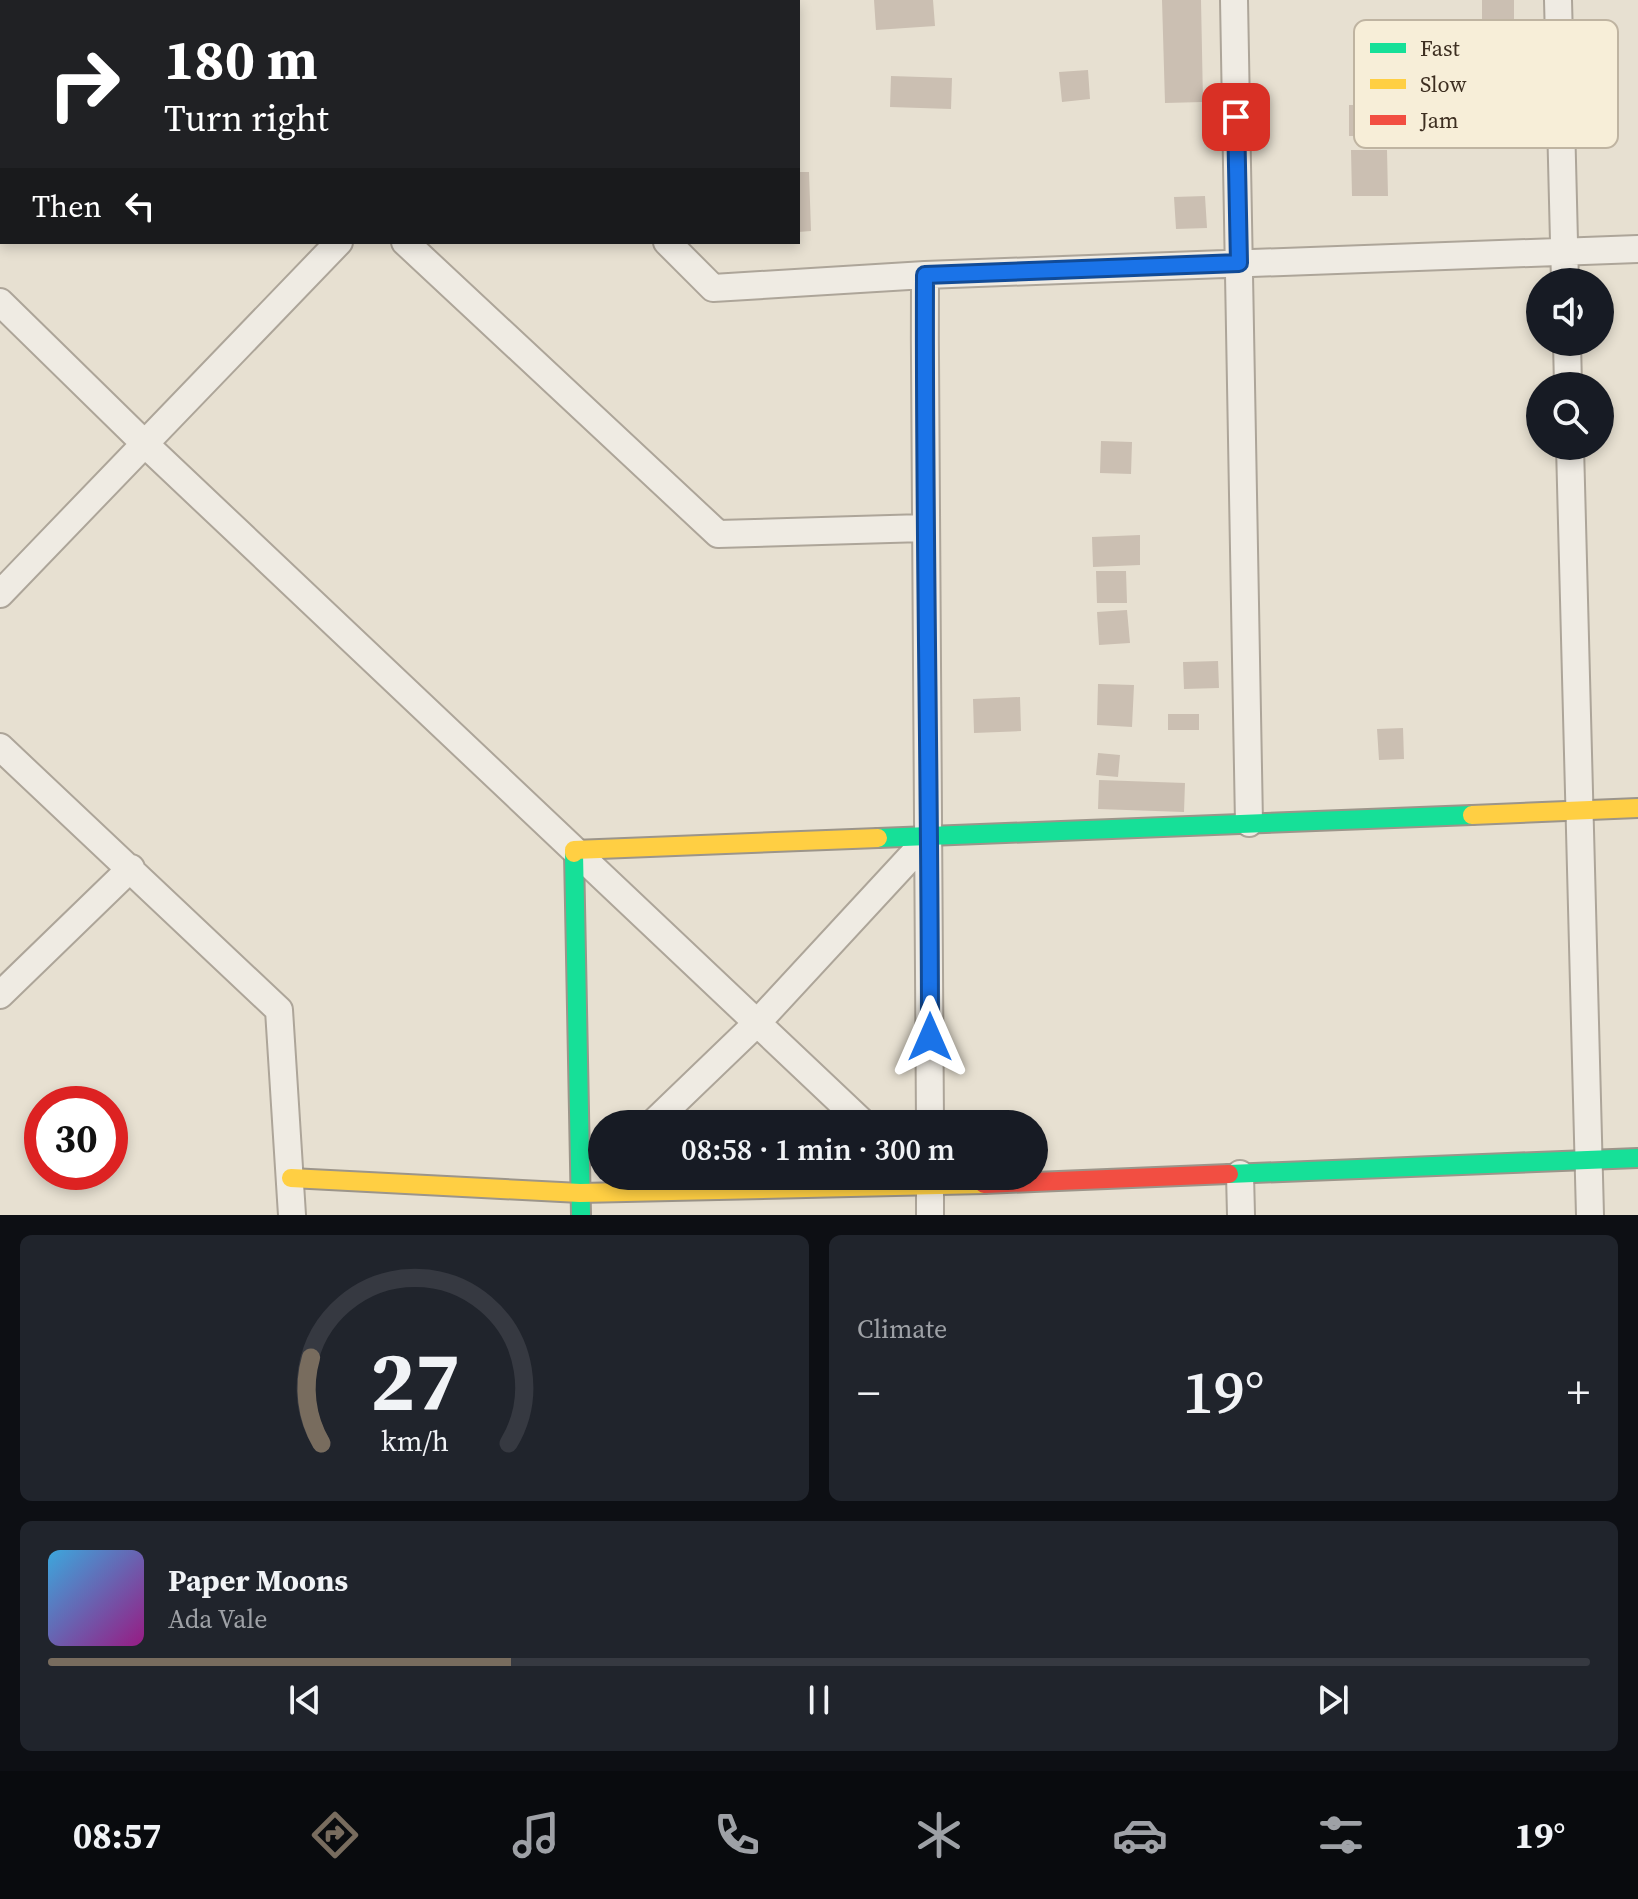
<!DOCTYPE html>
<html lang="en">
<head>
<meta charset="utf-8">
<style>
  body { margin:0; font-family:"Source Serif 4",serif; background:#20242c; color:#f1f3f6; height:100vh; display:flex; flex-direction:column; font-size:30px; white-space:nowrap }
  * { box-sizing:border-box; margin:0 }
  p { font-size:26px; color:#9ea1a6 }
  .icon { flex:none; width:44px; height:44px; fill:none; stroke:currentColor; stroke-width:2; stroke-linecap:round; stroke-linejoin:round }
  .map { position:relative; height:1215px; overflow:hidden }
  .side { display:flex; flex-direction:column; gap:20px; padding:20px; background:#0d0f14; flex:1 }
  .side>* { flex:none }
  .banner { position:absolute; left:0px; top:0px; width:800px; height:244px; box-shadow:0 4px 12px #0003; background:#202124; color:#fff; overflow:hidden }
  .fabs { position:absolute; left:1526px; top:268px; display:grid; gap:16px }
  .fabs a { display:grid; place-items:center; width:88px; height:88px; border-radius:50%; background:#171b24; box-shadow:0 4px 12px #0003; font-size:40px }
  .speed { position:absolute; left:24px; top:1086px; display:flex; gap:16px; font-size:40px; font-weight:700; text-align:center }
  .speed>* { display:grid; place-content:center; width:104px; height:104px; border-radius:50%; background:#171b24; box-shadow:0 4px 12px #0003; line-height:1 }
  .speed .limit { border:12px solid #d22; background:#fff; color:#111 }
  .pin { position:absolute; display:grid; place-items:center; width:68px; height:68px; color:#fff; margin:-34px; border-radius:16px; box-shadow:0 4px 12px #0006 }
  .me { position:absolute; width:88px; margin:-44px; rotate:0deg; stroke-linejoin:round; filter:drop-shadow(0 0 6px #0008) }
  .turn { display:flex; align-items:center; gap:28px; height:168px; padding:0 32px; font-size:36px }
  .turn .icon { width:104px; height:104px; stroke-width:2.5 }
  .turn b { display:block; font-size:56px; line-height:68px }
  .then { display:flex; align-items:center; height:76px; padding:0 32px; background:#0003; gap:16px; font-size:30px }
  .big { font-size:60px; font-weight:600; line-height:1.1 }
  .side .widget { flex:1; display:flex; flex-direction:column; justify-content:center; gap:12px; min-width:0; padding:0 28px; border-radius:12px; background:#20242c }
  .side .dial { align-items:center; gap:0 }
  .dial svg { height:208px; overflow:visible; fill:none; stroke:#363941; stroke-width:7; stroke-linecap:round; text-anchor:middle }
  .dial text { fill:#f1f3f6; stroke:none }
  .song { display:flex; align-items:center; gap:24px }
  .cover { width:96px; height:96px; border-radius:12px; background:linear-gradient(135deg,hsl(200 70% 55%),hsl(310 70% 35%)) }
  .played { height:8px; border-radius:4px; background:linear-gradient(90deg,#786c5e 30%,#363941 30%) }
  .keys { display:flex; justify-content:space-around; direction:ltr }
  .heat { display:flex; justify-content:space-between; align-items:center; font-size:44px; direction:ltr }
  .side .tiles { flex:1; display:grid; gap:20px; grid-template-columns:1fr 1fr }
  .widget:last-child { grid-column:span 2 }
  .trip { position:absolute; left:588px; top:1110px; width:460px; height:80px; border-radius:40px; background:#171b24; box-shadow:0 4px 12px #0003; font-weight:600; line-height:80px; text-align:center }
  .tab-bar { display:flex; height:128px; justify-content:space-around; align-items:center; background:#090b0e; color:#9ea1a6 }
  .tab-bar .icon { width:56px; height:56px }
  .tab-bar .on { color:#786c5e }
  .tab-bar b { font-size:36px; color:#f1f3f6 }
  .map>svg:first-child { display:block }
  .building { fill:#cbbfb2 }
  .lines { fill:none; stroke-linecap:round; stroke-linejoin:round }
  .street-casing { stroke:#ada599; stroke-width:30 }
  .fast-casing { stroke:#9c958a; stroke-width:22 }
  .slow-casing { stroke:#9c958a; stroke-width:22 }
  .jam-casing { stroke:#9c958a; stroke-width:22 }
  .street { stroke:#efebe3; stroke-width:26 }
  .fast { stroke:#16e098; stroke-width:18 }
  .slow { stroke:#ffcf43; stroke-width:18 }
  .jam { stroke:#f24e42; stroke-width:18 }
  .route-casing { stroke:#114b97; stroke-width:20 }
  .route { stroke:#1a73e8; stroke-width:14 }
  .key { fill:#f7eed8; stroke:#bfb4a1; stroke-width:2 }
  .key-label { font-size:22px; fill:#3d2e20 }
</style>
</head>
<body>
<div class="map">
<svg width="1638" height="1215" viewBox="0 0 1638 1215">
  <rect width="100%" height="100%" fill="#e7e0d1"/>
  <!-- building -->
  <path class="building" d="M874,0H933L935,26L876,30Z
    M1162,0H1201L1203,102L1165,103Z
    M1482,0H1514V25H1482Z
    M1088,70L1090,99L1062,102L1059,72Z
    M891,76L952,78L951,109L890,107Z
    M1349,105H1387L1386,136H1349Z
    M1351,150H1387L1388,196H1352Z
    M798,172H809L811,231L798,232Z
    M1205,196L1207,228L1176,229L1174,197Z
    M1101,441L1132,442L1131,474L1100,473Z
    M1140,535V565L1093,567L1092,537Z
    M1096,571H1126L1127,603H1097Z
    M1127,610L1130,643L1099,645L1097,612Z
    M1218,661L1219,688L1184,689L1183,662Z
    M1098,684L1134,685L1132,727L1097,725Z
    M1020,697L1021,731L974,733L973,699Z
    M1168,714H1199V730H1168Z
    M1403,728L1404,759L1379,760L1377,729Z
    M1098,753L1120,755L1118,777L1096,775Z
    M1099,780L1185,783L1184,812L1098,809Z"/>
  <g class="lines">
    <!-- street casing -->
    <g class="street-casing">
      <path id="street" d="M425,0L427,2
        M1234,0L1249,823
        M1558,0L1565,282
        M114,2L116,0
        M570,2L572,0
        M0,120L2,118
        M405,242L718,534L924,528
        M667,242L713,288L925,275L1638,249
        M925,275C924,558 930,841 930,1124
        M0,302L145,444L864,1124
        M1567,342L1568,386
        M1570,446L1590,1215
        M0,594L339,242
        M0,747L279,1010L292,1215
        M0,995L131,868
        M652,1124L757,1023L930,836
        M1240,1174L1241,1215
        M930,1176V1215"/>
    </g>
    <!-- fast casing -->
    <g class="fast-casing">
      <path id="fast" d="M878,838L1472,815
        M574,853L581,1215
        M1229,1174L1638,1158"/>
    </g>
    <!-- slow casing -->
    <g class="slow-casing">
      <path id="slow" d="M1472,815L1638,808
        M574,853V850L878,838
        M291,1178L580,1193L984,1184"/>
    </g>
    <!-- jam casing -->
    <g class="jam-casing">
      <path id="jam" d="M984,1184L1229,1174"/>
    </g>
    <!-- street -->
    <use href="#street" class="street"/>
    <!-- fast -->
    <use href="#fast" class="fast"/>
    <!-- slow -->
    <use href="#slow" class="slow"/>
    <!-- jam -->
    <use href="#jam" class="jam"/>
  </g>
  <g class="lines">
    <!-- route casing -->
    <g class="route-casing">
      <path id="route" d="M930,1037C930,783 924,529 925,275L1239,263L1236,117"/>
    </g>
    <!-- route -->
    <use href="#route" class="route"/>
  </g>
  <!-- legend -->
  <rect x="1354" y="20" width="264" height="128" rx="12" class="key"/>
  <rect x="1370" y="43" width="36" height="10" fill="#16e098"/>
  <rect x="1370" y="79" width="36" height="10" fill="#ffcf43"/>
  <rect x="1370" y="115" width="36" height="10" fill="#f24e42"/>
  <g class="key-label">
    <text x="1420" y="56">Fast</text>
    <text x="1420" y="92">Slow</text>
    <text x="1420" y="128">Jam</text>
  </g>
</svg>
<div class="fabs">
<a><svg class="icon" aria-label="sound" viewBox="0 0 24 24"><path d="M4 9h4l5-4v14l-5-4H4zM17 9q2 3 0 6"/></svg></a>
<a><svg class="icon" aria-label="search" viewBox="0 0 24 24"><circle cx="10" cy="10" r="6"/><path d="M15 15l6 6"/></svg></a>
</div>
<div class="speed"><div class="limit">30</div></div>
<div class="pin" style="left:1236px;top:117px;background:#d93025"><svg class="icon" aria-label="arrive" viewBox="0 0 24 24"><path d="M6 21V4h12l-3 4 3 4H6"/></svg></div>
<svg class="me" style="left:930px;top:1037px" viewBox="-20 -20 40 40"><path d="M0-17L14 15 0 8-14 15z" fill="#1a73e8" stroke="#fff" stroke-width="4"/></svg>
<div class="trip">08:58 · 1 min · 300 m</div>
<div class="banner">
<div class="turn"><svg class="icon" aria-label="right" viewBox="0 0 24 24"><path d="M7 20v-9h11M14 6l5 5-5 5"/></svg><div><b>180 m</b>Turn right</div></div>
<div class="then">Then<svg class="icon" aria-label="left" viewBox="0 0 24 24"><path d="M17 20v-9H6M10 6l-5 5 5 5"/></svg></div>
</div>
</div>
<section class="side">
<div class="tiles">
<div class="widget dial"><svg viewBox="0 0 100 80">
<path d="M14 69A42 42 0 1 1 86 69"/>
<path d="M14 69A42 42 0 0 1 10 36" stroke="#786c5e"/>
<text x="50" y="56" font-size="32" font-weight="700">27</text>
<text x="50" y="72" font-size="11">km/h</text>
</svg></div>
<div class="widget"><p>Climate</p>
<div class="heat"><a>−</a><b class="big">19°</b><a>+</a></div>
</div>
<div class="widget">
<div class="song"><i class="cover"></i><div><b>Paper Moons</b><p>Ada Vale</p></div></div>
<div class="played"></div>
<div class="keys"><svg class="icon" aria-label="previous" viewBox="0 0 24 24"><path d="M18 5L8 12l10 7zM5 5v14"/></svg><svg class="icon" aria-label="pause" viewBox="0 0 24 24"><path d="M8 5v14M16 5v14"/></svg><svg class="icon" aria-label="next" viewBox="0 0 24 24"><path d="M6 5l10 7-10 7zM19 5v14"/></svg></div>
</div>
</div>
</section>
<nav class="tab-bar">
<b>08:57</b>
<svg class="icon on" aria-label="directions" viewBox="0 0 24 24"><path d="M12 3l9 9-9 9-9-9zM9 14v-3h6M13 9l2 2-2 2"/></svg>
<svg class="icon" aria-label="music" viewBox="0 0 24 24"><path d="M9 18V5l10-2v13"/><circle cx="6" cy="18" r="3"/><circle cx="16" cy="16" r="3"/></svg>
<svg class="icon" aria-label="phone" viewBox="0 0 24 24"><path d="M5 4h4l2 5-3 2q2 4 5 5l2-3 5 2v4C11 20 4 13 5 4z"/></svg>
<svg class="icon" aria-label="climate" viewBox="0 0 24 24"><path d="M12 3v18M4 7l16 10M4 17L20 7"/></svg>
<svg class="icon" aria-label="car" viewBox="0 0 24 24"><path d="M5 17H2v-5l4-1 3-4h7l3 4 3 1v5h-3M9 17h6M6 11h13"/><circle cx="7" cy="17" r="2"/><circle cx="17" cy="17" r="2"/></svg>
<svg class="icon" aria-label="filters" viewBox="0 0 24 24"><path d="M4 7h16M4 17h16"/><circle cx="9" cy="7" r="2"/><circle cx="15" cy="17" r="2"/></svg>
<b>19°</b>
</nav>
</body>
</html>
